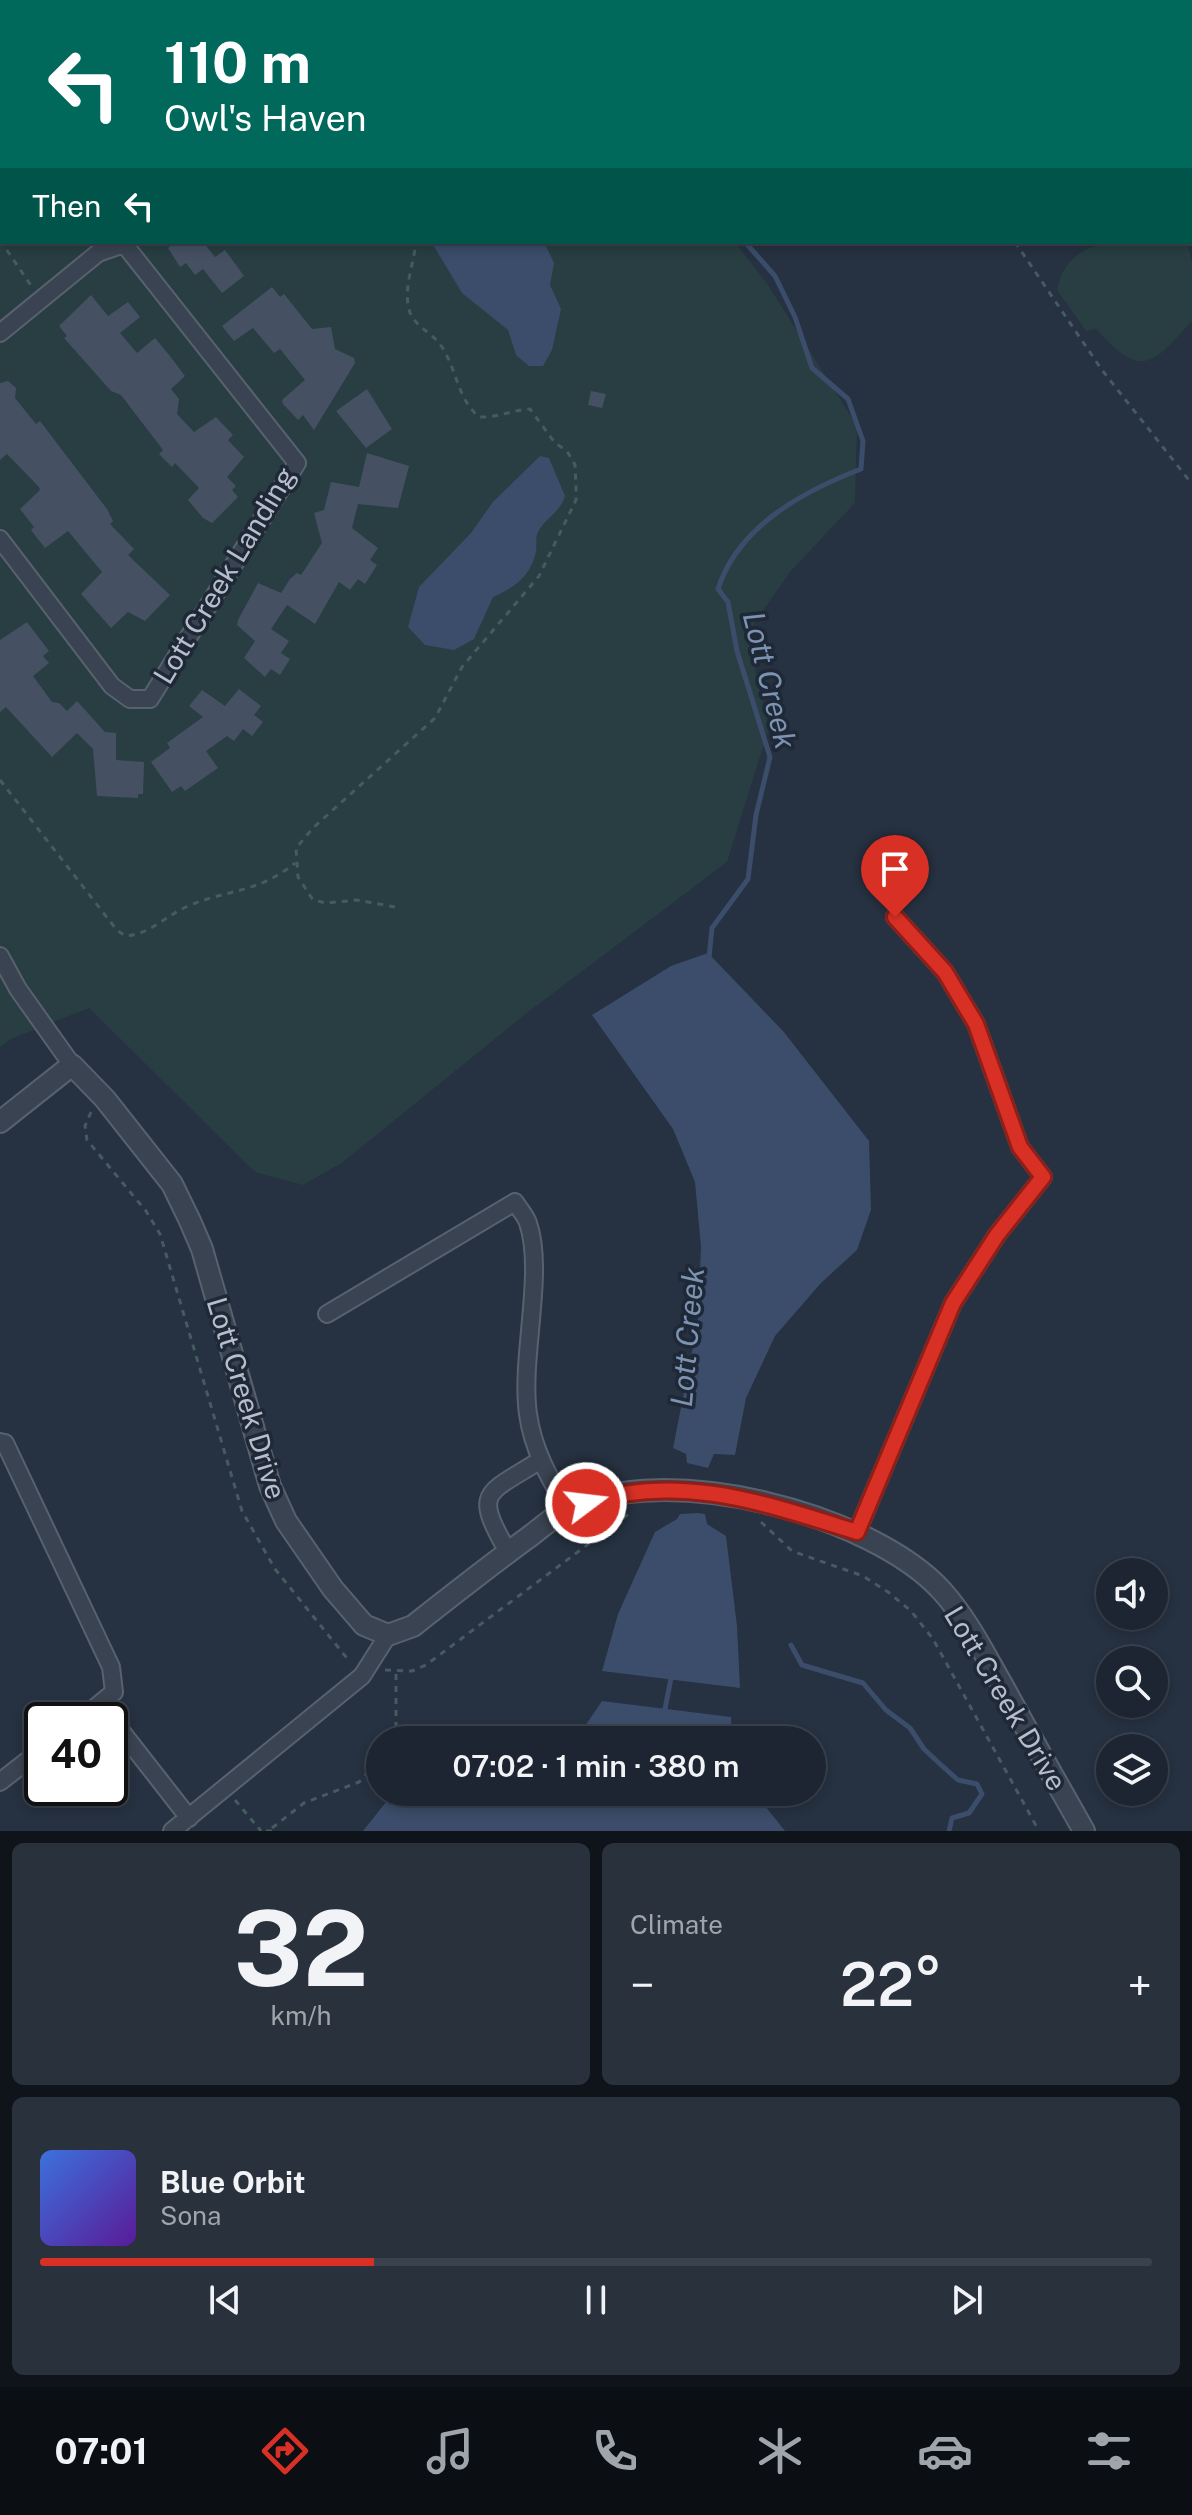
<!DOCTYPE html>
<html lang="en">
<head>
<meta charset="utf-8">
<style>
  body { margin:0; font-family:"Public Sans",sans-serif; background:#29313d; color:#f1f3f6; height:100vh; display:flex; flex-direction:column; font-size:30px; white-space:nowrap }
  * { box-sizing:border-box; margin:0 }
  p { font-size:26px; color:#a0a5ab }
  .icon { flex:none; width:44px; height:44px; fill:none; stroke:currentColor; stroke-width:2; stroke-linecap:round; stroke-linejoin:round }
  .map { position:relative; height:1831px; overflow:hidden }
  .drawer { display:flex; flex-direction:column; gap:12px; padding:12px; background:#0f141b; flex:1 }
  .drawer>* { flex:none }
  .banner { position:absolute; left:0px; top:0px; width:1192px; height:244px; box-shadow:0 4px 12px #0003,0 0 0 2px #3a424d; background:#00695c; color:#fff; overflow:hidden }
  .tools { position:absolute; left:1096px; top:1558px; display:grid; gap:16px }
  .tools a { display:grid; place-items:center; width:72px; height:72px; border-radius:50%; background:#1c2531; box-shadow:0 4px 12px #0003,0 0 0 2px #3a424d; font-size:40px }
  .speed { position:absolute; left:24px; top:1702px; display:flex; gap:16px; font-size:40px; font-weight:700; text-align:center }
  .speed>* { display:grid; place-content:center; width:104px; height:104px; border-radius:50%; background:#1c2531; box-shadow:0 4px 12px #0003,0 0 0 2px #3a424d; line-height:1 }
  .speed .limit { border:4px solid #111; border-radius:12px; background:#fff; color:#111 }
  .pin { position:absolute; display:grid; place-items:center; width:68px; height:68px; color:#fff; margin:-82px -34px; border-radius:50% 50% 50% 0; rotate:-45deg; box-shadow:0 0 8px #0007 }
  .pin .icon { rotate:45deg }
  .me { position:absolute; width:88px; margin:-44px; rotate:75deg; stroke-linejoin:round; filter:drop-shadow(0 0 6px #0008) }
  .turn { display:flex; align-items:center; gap:28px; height:168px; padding:0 32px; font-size:36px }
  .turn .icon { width:104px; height:104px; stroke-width:2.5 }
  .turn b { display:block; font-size:56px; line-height:68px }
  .then { display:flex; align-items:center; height:76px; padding:0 32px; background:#0003; gap:16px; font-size:30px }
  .big { font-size:60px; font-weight:600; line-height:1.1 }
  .drawer .widget { flex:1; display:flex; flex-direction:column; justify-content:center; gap:12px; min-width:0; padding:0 28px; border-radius:12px; background:#29313d }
  .drawer .dial { align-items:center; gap:0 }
  .dial b { font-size:104px; line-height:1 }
  .song { display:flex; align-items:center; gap:24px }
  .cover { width:96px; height:96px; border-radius:12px; background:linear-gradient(135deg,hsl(220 70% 55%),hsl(270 70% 35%)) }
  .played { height:8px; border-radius:4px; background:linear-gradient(90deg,#d93025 30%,#3a424d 30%) }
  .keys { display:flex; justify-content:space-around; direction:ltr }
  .heat { display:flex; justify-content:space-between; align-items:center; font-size:44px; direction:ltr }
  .drawer .tiles { flex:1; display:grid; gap:12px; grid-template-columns:1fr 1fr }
  .widget:last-child { grid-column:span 2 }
  .trip { position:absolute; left:366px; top:1726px; width:460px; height:80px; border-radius:40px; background:#1c2531; box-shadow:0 4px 12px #0003,0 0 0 2px #3a424d; font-weight:600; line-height:80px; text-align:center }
  .tab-bar { display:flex; height:128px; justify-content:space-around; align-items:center; background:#0b0f14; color:#a0a5ab }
  .tab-bar .icon { width:56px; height:56px }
  .tab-bar .selected { color:#d93025 }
  .tab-bar b { font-size:36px; color:#f1f3f6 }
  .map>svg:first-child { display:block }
  .green { fill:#283e42 }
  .water { fill:#3b4d6a }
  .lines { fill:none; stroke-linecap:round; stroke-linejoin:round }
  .stream { stroke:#3b4d6a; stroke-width:5 }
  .building { fill:#455163 }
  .minor-casing { stroke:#58616e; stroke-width:20 }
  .tertiary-casing { stroke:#58616e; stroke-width:24 }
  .path { stroke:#465b5f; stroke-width:3; stroke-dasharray:6 6; stroke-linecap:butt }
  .minor { stroke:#3a4351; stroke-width:16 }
  .tertiary { stroke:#3a4351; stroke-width:20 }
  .route-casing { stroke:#8d1f18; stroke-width:20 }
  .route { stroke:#d93025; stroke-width:14 }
  .labels { text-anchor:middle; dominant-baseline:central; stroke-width:7; stroke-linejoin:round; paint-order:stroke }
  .street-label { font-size:28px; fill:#b7becb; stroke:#1f2836 }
  .water-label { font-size:30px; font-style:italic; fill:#7d93b2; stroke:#1f2836 }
</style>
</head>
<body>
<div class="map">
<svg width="1192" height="1831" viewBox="0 0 1192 1831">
  <rect width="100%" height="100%" fill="#263141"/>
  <!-- green -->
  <path class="green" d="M0,0H554L2,2V242H735L768,285L857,426L855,503L790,572L747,634L769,728L727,862L527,1013L343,1162L303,1185L255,1172L89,1008L11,1039L0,1047Z
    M846,0H1192V188L1190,2Z
    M1108,242H1173L1188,246L1192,262V321C1152,365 1142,380 1096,329L1086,331L1057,290C1063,260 1079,250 1108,242Z"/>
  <!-- water -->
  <path class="water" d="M544,242L554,263L550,285L561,309L552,350L543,366H529L516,355L508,330L462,293L432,243Z
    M540,456L549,458L565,496C560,513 545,518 538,532C535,537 537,546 536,552C530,577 515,587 493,597L474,639L454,650L425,645L408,627L419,587L471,533L493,502Z
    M708,953L783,1031L869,1141L871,1210L857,1250L821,1283L775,1336L746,1398L735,1455L714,1454L708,1468L687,1463L686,1454L673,1448L698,1321L701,1247L695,1182L673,1129L592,1015L671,966Z
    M698,1513L705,1514L707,1524L726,1536L737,1626L740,1688L602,1671L618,1614L655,1532L677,1519L680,1514Z
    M602,1701L731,1717L732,1740H580L587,1723Z
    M394,1792H754L785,1831H363Z"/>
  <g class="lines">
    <!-- stream -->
    <path class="stream" d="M556,0L558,2
      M709,958L712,928L748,879L756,815L770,757L737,651L728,602L718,589C738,526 804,491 861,469L863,441L848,399L812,368L795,317L775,276L745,242
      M791,1645L802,1665L863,1683L886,1710L910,1728L924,1749L940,1764L958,1780L977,1784L982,1794L969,1813L952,1818L949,1831
      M664,1714L672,1673"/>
  </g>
  <!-- building -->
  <path class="building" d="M176,242H203L215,257L225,250L244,276L222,293L203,269L195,275L186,263L180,267L168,248Z
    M272,287L280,297L284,294L312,329L331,327L335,349L354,358L355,363L314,430L303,415L298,420L283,404L282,400L305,380L280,349L274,353L253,328L234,341L222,326Z
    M91,295L108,316L128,302L140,317L120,333L137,353L155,338L170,356L185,376L171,389L179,399L177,414L194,432L216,417L233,435L228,440L244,457L227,477L236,486L232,490L238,497L212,523L203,518L188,500L199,488L175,463L172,467L159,454L163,450L121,395L111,391L64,338L67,336L59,326Z
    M8,381L16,388L15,398L36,424L40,421L107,509L113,521L110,524L134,549L128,555L170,595L145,621L128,612L111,628L81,594L102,572L68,531L45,548L31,530L34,527L20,509L40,490L39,487L7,454L0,460V383Z
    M367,389L392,429L366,448L336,411Z
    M591,391L606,394L602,408L588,405Z
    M367,453L409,466L398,508L358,504L352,528L378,548L370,560L377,565L365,584L358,579L350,590L339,582L315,624L287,605L271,629L289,641L281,653L290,659L280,675L271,669L265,677L244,658L255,641L237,625L238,620L258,583L281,593L290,579L297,573L301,575L322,543L314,513L324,510L331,482L359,487Z
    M27,622L49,651L43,656L49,663L33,676L52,702L59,703L67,711L77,701L105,732L116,733V760L144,762L143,794H138V798L97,796L93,749L77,733L52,757L6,707L0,712V640Z
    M239,689L261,706L254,715L263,722L252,736L243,729L234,741L227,736L206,751L218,768L185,791L181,786L172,792L151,762L170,748L167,743L203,717L189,706L202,690L225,706Z"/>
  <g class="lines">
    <!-- minor casing -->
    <g class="minor-casing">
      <path id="minor" d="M0,333L98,253L124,244L297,463L150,699H130L112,686L0,539
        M0,956L18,989L72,1065
        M327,1314L515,1202C519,1209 526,1216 528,1223C545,1272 520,1358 528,1414C533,1450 549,1478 568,1509
        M0,1442L5,1443L111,1667L114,1692L80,1720
        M857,1532L953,1303L997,1235L1043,1177L1020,1147L976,1024L945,972L895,917
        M508,1552C473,1491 485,1495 539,1461
        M100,1704L189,1818
        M0,1782L42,1749
        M172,1831L362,1676L388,1635"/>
    </g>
    <!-- tertiary casing -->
    <g class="tertiary-casing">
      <path id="tertiary" d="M0,1122L72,1065L105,1099L172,1184L190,1221L202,1249L270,1486L286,1521L333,1589L364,1625L388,1635L413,1626C451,1596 489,1566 529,1537C541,1528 554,1516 568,1509C664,1460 871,1513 942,1591C968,1620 985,1655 1004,1688C1030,1736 1057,1783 1084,1831"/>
    </g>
    <!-- path -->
    <path class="path" d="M830,0L832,2
      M0,240L32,287
      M1015,242L1102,370L1192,484
      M0,780L116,929L125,936C151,934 164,917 186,907C226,889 257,894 295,863
      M395,907L357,900L326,903L313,900L298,877L296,848L314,827L435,718L462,667L539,576L576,500V484L575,465L567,451L555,443L530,409C512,410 497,418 479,417C457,398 457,370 442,347C431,330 410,326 408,304C405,284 414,262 416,242
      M91,1112L85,1126L87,1140L146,1211L160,1234L242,1511L275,1569L350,1662
      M761,1522L792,1551L863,1576L888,1592L911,1611L933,1639L1039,1831
      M385,1670L412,1671L426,1665L630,1513
      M396,1740V1672
      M235,1800L261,1831
      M272,1828L304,1803L359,1782L380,1759
      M266,1831H278"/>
    <!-- minor -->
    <use href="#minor" class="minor"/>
    <!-- tertiary -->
    <use href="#tertiary" class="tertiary"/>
  </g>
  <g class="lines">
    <!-- route casing -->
    <g class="route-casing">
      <path id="route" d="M586,1503C679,1472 767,1504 857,1532L953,1303L997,1235L1043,1177L1020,1147L976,1024L945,972L895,917"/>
    </g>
    <!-- route -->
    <use href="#route" class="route"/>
  </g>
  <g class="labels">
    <!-- street labels -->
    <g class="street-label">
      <text transform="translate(224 575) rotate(-59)">Lott Creek Landing</text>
      <text transform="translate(247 1398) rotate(73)">Lott Creek Drive</text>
      <text transform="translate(1006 1698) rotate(59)">Lott Creek Drive</text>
    </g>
    <!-- water labels -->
    <g class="water-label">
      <text transform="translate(770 680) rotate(76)">Lott Creek</text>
      <text transform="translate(687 1337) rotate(-85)">Lott Creek</text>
    </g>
  </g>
</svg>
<div class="tools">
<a><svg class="icon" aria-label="sound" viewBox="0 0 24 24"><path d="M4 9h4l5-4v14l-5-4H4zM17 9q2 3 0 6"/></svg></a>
<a><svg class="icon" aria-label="search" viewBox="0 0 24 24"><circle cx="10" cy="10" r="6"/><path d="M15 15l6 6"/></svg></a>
<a><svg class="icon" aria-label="layers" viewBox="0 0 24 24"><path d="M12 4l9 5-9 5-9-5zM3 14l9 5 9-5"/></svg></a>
</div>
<div class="speed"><div class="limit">40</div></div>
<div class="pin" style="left:895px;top:917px;background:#d93025"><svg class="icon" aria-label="arrive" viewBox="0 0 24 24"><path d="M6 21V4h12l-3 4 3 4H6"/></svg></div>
<svg class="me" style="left:586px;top:1503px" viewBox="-20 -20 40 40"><circle r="17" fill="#d93025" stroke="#fff" stroke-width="3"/><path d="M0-11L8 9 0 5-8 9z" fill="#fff"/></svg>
<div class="trip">07:02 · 1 min · 380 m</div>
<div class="banner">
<div class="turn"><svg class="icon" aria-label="left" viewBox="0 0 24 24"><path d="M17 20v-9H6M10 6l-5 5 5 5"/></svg><div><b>110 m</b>Owl's Haven</div></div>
<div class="then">Then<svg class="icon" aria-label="left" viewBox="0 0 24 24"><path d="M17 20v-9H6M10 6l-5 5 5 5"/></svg></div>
</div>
</div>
<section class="drawer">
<div class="tiles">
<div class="widget dial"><b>32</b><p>km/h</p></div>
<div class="widget"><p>Climate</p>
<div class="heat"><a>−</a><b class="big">22°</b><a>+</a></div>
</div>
<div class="widget">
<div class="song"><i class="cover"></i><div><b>Blue Orbit</b><p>Sona</p></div></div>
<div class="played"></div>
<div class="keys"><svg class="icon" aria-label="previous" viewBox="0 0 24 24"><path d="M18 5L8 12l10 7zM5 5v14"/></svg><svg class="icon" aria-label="pause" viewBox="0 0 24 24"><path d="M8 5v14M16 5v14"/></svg><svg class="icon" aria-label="next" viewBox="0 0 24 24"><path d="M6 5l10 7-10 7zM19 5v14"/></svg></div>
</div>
</div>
</section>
<nav class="tab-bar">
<b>07:01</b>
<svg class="icon selected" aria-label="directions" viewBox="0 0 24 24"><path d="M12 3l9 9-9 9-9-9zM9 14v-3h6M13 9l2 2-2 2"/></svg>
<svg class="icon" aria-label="music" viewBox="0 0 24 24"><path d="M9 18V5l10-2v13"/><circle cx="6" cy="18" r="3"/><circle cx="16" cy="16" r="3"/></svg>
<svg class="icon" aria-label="phone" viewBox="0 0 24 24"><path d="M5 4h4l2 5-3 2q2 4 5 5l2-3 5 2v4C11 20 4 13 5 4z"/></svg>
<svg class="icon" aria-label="climate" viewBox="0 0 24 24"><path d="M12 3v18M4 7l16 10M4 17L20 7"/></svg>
<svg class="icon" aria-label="car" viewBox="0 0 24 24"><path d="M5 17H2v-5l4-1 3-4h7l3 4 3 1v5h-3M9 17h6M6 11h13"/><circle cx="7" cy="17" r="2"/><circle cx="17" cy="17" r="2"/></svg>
<svg class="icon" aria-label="filters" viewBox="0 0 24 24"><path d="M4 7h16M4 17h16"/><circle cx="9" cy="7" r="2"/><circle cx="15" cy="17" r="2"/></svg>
</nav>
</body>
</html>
